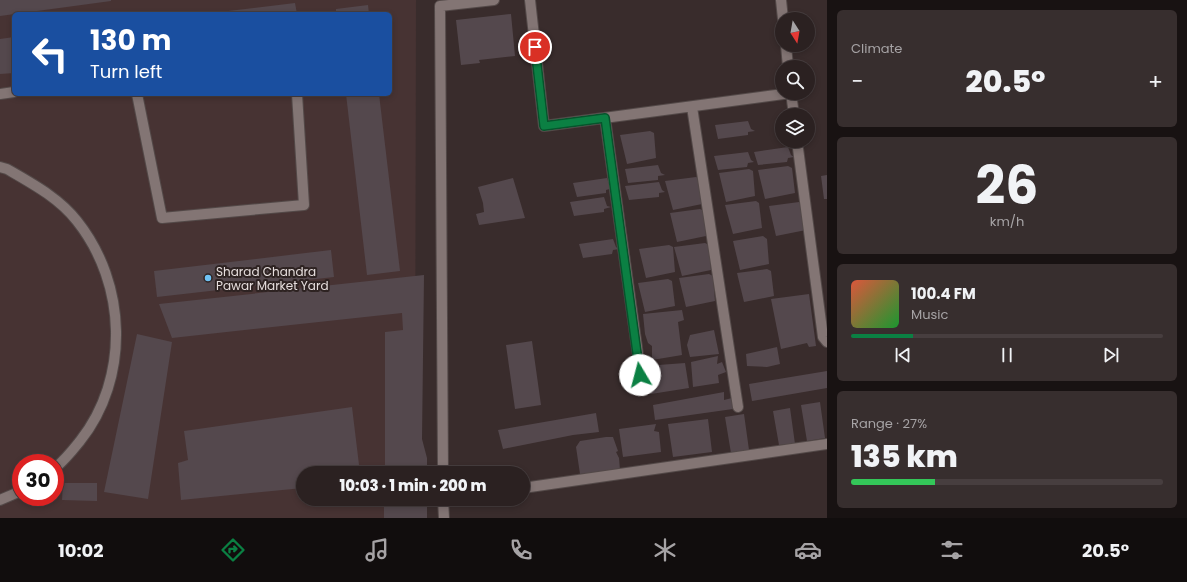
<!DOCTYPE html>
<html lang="en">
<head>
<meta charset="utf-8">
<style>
  body { margin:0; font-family:Poppins,sans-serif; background:#372e2e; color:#f1f3f6; height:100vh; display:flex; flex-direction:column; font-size:15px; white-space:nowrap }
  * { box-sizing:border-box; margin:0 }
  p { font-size:13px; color:#a6a3a5 }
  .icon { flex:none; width:22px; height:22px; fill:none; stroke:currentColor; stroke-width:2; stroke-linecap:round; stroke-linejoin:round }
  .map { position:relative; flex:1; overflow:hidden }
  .details { display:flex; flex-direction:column; gap:10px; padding:10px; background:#181212; width:360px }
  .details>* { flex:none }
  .banner { position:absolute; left:12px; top:12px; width:380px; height:84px; border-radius:6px; box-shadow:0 2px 6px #0003,0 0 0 1px #473e3f; background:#1a4fa0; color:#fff; overflow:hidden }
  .needle { width:26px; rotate:169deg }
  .buttons { position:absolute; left:775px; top:12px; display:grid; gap:8px }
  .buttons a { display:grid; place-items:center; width:40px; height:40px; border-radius:50%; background:#2b2121; box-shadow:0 2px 6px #0003,0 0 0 1px #473e3f; font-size:20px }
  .speed { position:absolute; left:12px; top:454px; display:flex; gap:8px; font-size:20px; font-weight:700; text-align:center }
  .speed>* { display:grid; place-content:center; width:52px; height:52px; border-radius:50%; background:#2b2121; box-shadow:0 2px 6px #0003,0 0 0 1px #473e3f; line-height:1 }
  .speed .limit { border:6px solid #d22; background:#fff; color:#111 }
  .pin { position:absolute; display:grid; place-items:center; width:34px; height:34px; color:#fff; margin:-17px; border:2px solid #fff; border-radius:50%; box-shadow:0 1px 4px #0007 }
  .me { position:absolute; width:44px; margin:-22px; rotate:352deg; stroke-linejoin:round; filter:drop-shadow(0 0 3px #0008) }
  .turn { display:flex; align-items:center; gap:14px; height:84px; padding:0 12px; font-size:18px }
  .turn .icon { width:52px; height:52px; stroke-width:2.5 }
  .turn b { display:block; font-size:28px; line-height:34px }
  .big { font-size:30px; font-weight:800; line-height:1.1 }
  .details .card { flex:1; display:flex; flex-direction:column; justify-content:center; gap:6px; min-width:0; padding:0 14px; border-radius:6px; background:#372e2e }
  .details .dial { align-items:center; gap:0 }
  .dial b { font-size:52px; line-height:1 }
  .song { display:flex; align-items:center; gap:12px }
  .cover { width:48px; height:48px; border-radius:6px; background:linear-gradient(135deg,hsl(10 70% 55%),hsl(130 70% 35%)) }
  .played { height:4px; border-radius:2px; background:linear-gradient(90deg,#0b8043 20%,#473e3f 20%) }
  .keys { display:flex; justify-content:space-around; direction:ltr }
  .heat { display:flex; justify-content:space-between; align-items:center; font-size:22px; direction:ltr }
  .charge { height:6px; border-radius:3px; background:linear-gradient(90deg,#34c759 27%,#473e3f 0) }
  .trip { position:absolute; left:296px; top:466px; width:234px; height:40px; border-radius:20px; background:#2b2121; box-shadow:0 2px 6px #0003,0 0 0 1px #473e3f; font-weight:800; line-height:40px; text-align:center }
  .menu { display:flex; height:64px; justify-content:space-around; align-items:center; background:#110d0d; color:#a6a3a5 }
  .menu .icon { width:28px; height:28px }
  .menu .current { color:#0b8043 }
  .menu b { font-size:18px; color:#f1f3f6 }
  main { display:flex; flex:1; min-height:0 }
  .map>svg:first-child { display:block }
  .built { fill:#473333; fill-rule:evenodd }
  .building { fill:#54484d }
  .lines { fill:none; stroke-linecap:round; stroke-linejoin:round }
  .minor-casing { stroke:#534948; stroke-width:12 }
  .minor { stroke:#837574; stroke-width:10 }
  .route-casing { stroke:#07532c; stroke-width:10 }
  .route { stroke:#0b8043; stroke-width:7 }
  .poi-dot { fill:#6fc2f4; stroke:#2e2322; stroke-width:1.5 }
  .labels { text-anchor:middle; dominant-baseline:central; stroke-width:4; stroke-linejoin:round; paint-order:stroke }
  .poi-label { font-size:12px; fill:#e6dedd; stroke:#2e2322; text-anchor:start }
</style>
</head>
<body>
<main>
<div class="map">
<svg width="827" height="518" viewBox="0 0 827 518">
  <rect width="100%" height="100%" fill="#392c2c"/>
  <!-- built -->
  <path class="built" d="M0,0H416L415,473H303V499H415V518H0ZM14,14H390V94H14ZM21,463H55V497H21Z"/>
  <!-- building -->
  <path class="building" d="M0,0H111V1L0,16Z
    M295,3L297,14H211V13Z
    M368,5L369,14H336V9Z
    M511,14L515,56L479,60L480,63L461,65L456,20Z
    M14,37V73L0,74V39Z
    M346,94H379L400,271L367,275Z
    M748,121L751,129L755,131L748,132V135L718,139L715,125Z
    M650,131L654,133L656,158L627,164L620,135Z
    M788,147L791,155L794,157L788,158L787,162L758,165L754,152Z
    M748,152L751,160L754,162L748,163L747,167L718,170L714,156Z
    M658,165L661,173L665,175L658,176V180L628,183L625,169Z
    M788,166L792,168L795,193L765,199L758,170Z
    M749,169L753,171L755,196L726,202L719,173Z
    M827,175V199H824L821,176Z
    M696,177L700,179L702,204L673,210L665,181Z
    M513,178L525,218L479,225L476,214L484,212L483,203L478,187Z
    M607,178L610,187L613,188L606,190V193L577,197L573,183Z
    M659,182L662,190L665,192L659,193V197L629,200L625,186Z
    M604,197L607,206L611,207L604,209V212L574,216L570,202Z
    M756,201L759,203L762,228L733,234L725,205Z
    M799,202L803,205L806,230L776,236L769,206Z
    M700,209L704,211L706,236L677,242L670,213Z
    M763,236L767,239L769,264L740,270L733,241Z
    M613,239L616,247L619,249L613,250L612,254L583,258L579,244Z
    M705,243L709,245L711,270L682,276L674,247Z
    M669,245L673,247L675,272L646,278L639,249Z
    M331,250L334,277L157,297L154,271Z
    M767,269L771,271L774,296L744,302L737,273Z
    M709,274L713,276L715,301L686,307L679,278Z
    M424,275L422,439L427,458V473H385V332L403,330L402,313L172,338L159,304Z
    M668,279L672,281L675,306L645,312L638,283Z
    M809,294L816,346L809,347L807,343L781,349L771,299Z
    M682,310L684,320L678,322L682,355L652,360V346L648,343L645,334L643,314Z
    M714,330L719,354L690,357L687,345L690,335Z
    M137,334L172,342L148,499L104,492Z
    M532,341L541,405L515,409L506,345Z
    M777,347L780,364L767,367L747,366L746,354Z
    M718,356L717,364L722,362L726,372L718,375L719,383L693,387L691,362Z
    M685,363L689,388L651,394L645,366Z
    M827,371V388L752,401L749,384Z
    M724,392V400L732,398L733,409L655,420L653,405Z
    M820,402L825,438L807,441L801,405Z
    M352,407L360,473H303V488L181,500L178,463L188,460L184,431Z
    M790,408L795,444L779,445L773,411Z
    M596,413L599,432L573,435L503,449L498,430Z
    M744,414L749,450L731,453L725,417Z
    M708,419L712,452L673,457L668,424Z
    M656,424L654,431L659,432L661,452L623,457L619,429Z
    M606,437H613L618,451L616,452L619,458L620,470L580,474L576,447L580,441Z
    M63,483H97V501L62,500Z
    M384,499H427V518H384Z"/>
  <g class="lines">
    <!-- minor casing -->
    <g class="minor-casing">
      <path id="minor" d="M530,0L544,126L791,93
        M781,0L783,19
        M786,45L788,67
        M791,93L794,115
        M0,94L14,92
        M137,94L162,218L304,205L297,94
        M692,107L738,407
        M605,118L643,391
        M797,141L823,337L827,342
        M0,167L7,169C33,184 59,198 77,221C127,284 130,378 80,441C72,451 65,460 55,468
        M443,473L440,6L494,0
        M523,488L827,444
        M443,499L444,518
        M0,500L21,491"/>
    </g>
    <!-- minor -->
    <use href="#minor" class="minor"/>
  </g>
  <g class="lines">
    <!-- route casing -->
    <g class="route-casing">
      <path id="route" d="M535,47L544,126L605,118L640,375"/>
    </g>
    <!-- route -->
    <use href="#route" class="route"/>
  </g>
  <!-- markers -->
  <circle class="poi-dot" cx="208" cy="278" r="4"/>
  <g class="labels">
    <!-- poi labels -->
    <g class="poi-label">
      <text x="216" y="271">Sharad Chandra<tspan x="216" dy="14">Pawar Market Yard</tspan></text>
    </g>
  </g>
</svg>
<div class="buttons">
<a><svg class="needle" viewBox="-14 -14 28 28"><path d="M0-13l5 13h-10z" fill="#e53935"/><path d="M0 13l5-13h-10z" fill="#a6a3a5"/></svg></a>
<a><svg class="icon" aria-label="search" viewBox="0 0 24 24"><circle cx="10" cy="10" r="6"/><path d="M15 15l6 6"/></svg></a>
<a><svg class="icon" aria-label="layers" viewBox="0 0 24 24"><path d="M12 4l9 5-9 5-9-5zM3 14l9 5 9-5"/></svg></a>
</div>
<div class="speed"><div class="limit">30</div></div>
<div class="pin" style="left:535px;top:47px;background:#d93025"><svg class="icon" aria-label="arrive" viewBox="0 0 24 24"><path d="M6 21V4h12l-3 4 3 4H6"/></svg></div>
<svg class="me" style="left:640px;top:375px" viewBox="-20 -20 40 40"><circle r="19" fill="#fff"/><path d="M0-13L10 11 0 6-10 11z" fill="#0b8043"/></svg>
<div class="trip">10:03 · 1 min · 200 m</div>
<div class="banner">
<div class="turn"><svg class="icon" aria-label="left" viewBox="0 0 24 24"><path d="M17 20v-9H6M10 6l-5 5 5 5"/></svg><div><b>130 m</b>Turn left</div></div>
</div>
</div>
<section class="details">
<div class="card"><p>Climate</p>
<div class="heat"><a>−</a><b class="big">20.5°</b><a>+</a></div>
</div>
<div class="card dial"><b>26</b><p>km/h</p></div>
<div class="card">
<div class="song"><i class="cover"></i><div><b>100.4 FM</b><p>Music</p></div></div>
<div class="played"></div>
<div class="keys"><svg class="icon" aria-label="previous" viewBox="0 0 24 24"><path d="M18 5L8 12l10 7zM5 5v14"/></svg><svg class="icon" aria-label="pause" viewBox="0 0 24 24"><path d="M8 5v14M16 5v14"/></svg><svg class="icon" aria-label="next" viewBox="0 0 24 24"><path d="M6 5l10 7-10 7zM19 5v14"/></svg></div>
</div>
<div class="card"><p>Range · 27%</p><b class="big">135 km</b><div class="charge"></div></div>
</section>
</main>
<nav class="menu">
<b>10:02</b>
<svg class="icon current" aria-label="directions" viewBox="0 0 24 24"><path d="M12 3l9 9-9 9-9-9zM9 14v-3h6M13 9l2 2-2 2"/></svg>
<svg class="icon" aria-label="music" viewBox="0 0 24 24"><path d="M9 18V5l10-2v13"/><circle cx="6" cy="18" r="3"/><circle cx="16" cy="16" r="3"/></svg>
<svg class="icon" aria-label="phone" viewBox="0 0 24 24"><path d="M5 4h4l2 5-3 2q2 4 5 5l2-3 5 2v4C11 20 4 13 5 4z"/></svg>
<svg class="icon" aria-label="climate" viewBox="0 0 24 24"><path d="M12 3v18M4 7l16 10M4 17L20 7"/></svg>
<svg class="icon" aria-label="car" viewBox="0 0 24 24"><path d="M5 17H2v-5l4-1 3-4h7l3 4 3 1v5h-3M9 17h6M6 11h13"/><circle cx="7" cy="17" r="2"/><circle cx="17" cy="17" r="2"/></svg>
<svg class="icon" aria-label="filters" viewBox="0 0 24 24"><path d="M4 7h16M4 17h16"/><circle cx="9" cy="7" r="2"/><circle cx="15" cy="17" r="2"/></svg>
<b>20.5°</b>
</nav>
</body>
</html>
